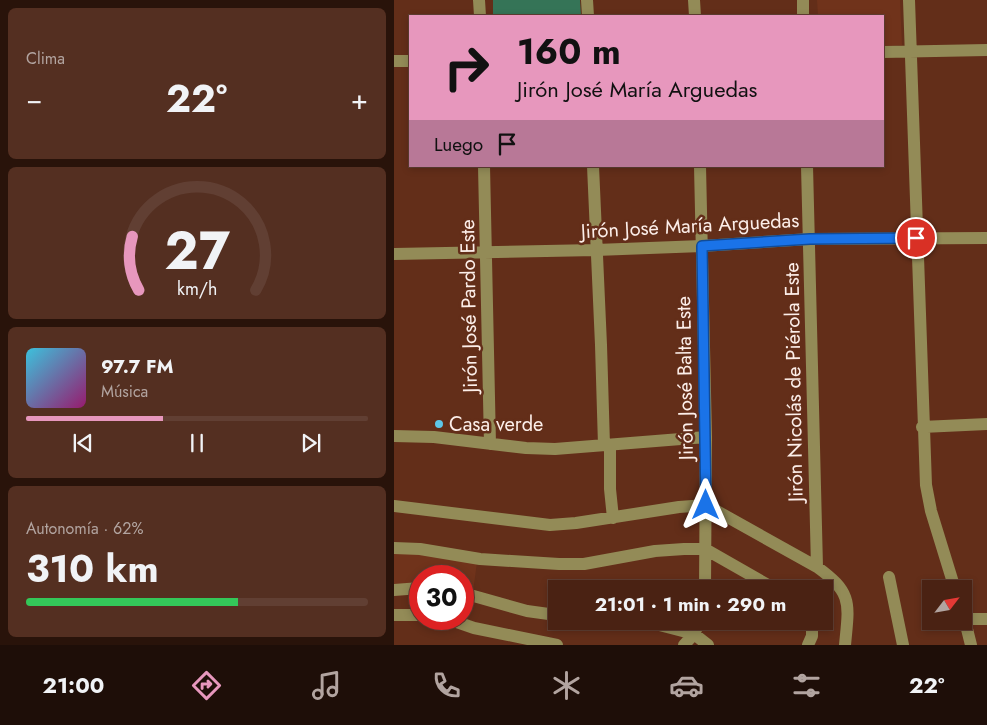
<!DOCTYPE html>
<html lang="es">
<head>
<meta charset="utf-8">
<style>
  body { margin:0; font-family:Jost,sans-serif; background:#542f21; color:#f1f3f6; height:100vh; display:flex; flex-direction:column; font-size:19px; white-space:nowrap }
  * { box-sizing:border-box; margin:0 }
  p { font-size:16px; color:#b2a4a0 }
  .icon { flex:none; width:28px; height:28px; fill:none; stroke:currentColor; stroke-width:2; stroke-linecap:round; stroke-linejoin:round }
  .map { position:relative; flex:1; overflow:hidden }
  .details { display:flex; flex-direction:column; gap:8px; padding:8px; background:#29130a; width:394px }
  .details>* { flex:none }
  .hud { position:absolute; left:15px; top:15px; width:475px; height:152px; border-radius:0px; box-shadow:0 2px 8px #0003,0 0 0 1px #613f33; background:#e797bd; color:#111; overflow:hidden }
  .needle { width:32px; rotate:59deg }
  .buttons { position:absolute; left:528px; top:580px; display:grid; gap:10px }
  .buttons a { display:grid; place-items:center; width:50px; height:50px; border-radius:0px; background:#4a2213; box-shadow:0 2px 8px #0003,0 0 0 1px #613f33; font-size:25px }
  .speed { position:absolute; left:15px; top:565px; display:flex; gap:10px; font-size:25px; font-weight:700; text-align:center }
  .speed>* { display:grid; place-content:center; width:65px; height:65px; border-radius:50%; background:#4a2213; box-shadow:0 2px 8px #0003,0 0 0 1px #613f33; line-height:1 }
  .speed .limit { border:8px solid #d22; background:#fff; color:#111 }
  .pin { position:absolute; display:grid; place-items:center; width:42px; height:42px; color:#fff; margin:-21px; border:2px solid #fff; border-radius:50%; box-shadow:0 1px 5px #0007 }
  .me { position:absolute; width:55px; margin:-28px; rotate:0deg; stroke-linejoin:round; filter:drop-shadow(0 0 4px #0008) }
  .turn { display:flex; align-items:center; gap:18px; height:105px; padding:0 25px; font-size:22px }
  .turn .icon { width:65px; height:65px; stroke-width:2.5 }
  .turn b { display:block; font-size:35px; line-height:42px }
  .then { display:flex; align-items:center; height:48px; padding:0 25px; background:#0003; gap:10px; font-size:19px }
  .big { font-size:38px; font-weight:700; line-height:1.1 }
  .details .card { flex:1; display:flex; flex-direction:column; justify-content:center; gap:8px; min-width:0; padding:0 18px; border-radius:8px; background:#542f21 }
  .details .dial { align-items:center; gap:0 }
  .dial svg { height:130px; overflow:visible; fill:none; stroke:#613f33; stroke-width:7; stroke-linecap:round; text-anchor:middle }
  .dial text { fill:#f1f3f6; stroke:none }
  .song { display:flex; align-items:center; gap:15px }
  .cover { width:60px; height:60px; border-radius:8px; background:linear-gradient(135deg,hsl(190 70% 55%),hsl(320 70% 35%)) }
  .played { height:5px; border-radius:2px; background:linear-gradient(90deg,#e797bd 40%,#613f33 40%) }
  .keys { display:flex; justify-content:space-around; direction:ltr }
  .heat { display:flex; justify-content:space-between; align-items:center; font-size:28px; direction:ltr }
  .charge { height:8px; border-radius:4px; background:linear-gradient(90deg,#34c759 62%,#613f33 0) }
  .trip { position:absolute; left:154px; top:580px; width:285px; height:50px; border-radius:0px; background:#4a2213; box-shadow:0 2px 8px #0003,0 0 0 1px #613f33; font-weight:700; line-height:50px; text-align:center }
  .menu { display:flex; height:80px; justify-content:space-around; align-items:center; background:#1e0e08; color:#b2a4a0 }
  .menu .icon { width:35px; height:35px }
  .menu .current { color:#e797bd }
  .menu b { font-size:22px; color:#f1f3f6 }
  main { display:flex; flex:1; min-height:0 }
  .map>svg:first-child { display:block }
  .built { fill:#70331b }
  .green { fill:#357457 }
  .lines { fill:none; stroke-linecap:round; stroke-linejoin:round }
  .minor { stroke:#938b57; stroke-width:12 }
  .route-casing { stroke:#114b97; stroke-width:12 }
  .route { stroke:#1a73e8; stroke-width:9 }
  .poi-dot { fill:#5dc7e8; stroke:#632e19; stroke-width:2 }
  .labels { text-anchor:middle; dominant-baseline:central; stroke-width:5; stroke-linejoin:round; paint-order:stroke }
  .street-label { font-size:20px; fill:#fceee9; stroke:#632e19 }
  .poi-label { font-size:20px; fill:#fceee9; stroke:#632e19; text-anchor:start }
</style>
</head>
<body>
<main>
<section class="details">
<div class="card"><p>Clima</p>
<div class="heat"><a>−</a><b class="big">22°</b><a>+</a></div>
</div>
<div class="card dial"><svg viewBox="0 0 100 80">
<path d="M14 69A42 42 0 1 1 86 69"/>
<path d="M14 69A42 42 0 0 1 10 36" stroke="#e797bd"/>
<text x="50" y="56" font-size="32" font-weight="700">27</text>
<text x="50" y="72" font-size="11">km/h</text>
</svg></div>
<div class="card">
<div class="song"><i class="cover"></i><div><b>97.7 FM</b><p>Música</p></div></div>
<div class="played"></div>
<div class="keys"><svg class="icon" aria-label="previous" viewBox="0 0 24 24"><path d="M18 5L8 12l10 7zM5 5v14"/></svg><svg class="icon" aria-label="pause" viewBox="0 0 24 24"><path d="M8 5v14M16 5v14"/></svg><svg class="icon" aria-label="next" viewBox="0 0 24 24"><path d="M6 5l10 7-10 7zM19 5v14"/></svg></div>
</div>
<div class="card"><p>Autonomía · 62%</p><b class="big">310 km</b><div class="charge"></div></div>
</section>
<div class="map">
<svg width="594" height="645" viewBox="0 0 594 645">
  <rect width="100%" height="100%" fill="#632e19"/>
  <!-- built -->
  <path class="built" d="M423,0H506L508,45L489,46V16H424Z
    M0,551L83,562L79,592L69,590V576H26V584H0Z"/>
  <!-- green -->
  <path class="green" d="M99,0H186L187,16H99Z"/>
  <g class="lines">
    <!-- minor -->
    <path class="minor" d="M85,0L86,16
      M193,0L194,16
      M300,0L301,16
      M409,0V16
      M515,0L532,485L537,511L561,589
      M489,52L594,50
      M0,61H16
      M90,166L96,444
      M199,166L207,345L210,445
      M306,166L312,437L311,589
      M413,166L423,567
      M0,254L202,250L308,246L416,239L594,238
      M528,427L594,424
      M0,436L40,437L132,448L161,449L312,437
      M216,445V489L219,518
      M0,506L156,525L182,523L285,507L312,505L423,567C459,593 455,603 451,645
      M0,548L26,549L86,559L165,564H190L261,551L290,549H311L381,589
      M495,577L509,645
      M0,590L26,588
      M69,593L133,611L162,615
      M569,613L577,645
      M0,615H26
      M54,619L80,628L163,645
      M571,619H594
      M250,621L300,634L314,645
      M290,645L300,634L306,621
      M414,645L418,636V621"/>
  </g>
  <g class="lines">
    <!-- route casing -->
    <g class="route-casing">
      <path id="route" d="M312,505L308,246L416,239L522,238"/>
    </g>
    <!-- route -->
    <use href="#route" class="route"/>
  </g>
  <!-- markers -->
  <circle class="poi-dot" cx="45" cy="424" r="5"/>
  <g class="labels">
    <!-- street labels -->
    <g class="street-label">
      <text transform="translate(296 226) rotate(-3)">Jirón José María Arguedas</text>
      <text transform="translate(75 306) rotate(-91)">Jirón José Pardo Este</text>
      <text transform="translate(291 378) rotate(-91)">Jirón José Balta Este</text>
      <text transform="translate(400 382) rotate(-91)">Jirón Nicolás de Piérola Este</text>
    </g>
    <!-- poi labels -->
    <g class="poi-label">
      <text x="55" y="424">Casa verde</text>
    </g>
  </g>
</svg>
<div class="buttons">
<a><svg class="needle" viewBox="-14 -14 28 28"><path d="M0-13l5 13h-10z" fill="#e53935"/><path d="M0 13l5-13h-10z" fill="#b2a4a0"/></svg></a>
</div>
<div class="speed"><div class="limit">30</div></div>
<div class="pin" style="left:522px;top:238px;background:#d93025"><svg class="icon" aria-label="arrive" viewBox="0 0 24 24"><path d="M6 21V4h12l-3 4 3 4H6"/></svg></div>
<svg class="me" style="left:312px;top:505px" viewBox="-20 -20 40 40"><path d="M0-17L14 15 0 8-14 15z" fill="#1a73e8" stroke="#fff" stroke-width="4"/></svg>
<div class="trip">21:01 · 1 min · 290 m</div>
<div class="hud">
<div class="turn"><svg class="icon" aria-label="right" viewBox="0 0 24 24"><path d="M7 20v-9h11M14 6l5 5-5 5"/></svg><div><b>160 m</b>Jirón José María Arguedas</div></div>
<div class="then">Luego<svg class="icon" aria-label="arrive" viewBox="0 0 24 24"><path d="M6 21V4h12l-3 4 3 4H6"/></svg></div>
</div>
</div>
</main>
<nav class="menu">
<b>21:00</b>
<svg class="icon current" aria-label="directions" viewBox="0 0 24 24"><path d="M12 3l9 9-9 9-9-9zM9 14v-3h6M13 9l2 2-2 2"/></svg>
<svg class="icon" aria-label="music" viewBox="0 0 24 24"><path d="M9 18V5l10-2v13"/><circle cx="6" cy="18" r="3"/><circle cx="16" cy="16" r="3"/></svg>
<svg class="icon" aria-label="phone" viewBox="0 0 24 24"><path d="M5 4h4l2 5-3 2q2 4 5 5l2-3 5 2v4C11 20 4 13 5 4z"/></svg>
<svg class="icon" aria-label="climate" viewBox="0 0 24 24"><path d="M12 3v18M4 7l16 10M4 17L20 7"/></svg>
<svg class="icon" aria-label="car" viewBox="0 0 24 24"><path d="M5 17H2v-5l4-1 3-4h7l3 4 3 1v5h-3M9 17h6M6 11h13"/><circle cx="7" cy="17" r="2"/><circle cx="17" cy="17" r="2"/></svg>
<svg class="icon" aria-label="filters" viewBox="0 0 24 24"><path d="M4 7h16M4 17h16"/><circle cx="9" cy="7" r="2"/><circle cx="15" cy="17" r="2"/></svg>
<b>22°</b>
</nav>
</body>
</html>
